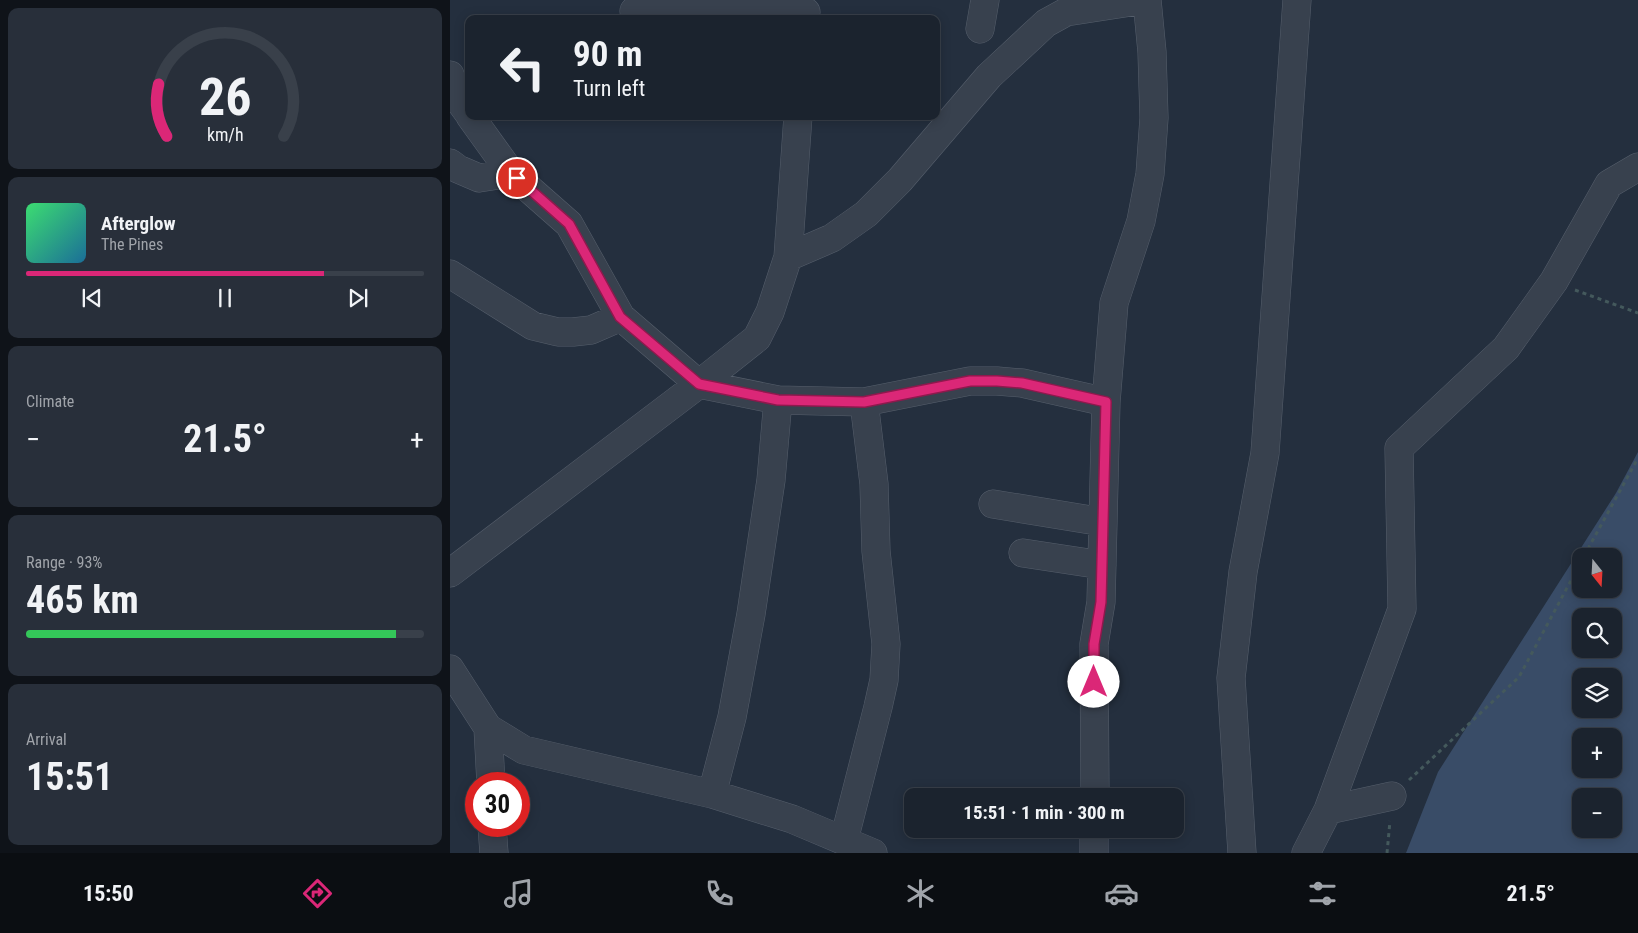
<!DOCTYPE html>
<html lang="en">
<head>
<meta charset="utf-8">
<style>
  body { margin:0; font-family:"Roboto Condensed",sans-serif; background:#282f3a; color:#f1f3f6; height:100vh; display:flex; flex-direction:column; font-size:19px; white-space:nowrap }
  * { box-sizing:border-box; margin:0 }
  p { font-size:16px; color:#a0a4aa }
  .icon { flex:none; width:28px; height:28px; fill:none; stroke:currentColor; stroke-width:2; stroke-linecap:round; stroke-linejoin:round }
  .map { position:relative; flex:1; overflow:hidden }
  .sheet { display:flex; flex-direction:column; gap:8px; padding:8px; background:#0f1319; width:450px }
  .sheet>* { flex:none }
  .guide { position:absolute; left:15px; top:15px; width:475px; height:105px; border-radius:10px; box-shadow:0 2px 12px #0003,0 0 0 1px #39404a; background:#1b232e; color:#f1f3f6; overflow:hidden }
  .needle { width:32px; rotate:162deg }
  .fabs { position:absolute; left:1122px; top:548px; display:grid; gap:10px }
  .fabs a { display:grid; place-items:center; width:50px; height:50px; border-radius:10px; background:#1b232e; box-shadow:0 2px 12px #0003,0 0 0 1px #39404a; font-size:25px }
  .speed { position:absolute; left:15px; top:772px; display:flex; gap:10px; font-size:25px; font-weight:700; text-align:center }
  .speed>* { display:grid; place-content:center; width:65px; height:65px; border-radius:50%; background:#1b232e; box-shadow:0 2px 12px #0003,0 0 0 1px #39404a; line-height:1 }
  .speed .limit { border:8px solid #d22; background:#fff; color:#111 }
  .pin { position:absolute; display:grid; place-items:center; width:42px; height:42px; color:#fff; margin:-21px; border:2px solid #fff; border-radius:50%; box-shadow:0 1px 5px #0007 }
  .me { position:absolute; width:55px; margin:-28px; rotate:0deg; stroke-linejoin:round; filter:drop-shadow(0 0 4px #0008) }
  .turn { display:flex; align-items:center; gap:18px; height:105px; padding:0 25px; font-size:22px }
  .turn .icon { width:65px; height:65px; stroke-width:2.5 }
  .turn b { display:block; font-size:35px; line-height:42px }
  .big { font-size:38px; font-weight:700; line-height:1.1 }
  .sheet .card { flex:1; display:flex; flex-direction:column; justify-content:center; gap:8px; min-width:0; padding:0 18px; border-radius:10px; background:#282f3a }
  .sheet .dial { align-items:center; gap:0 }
  .dial svg { height:130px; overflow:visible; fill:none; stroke:#39404a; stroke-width:7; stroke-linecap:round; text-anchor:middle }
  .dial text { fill:#f1f3f6; stroke:none }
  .song { display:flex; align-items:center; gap:15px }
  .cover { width:60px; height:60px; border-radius:8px; background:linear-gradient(135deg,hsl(140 70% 55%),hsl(200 70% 35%)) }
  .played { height:5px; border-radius:2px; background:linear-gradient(90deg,#db2777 75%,#39404a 75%) }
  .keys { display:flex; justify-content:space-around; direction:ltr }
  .heat { display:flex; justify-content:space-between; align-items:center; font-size:28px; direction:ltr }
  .charge { height:8px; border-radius:4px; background:linear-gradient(90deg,#34c759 93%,#39404a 0) }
  .trip { position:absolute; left:454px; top:788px; width:280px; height:50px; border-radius:10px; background:#1b232e; box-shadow:0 2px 12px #0003,0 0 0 1px #39404a; font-weight:700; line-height:50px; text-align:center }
  .tabs { display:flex; height:80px; justify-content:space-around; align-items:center; background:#0b0e12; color:#a0a4aa }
  .tabs .icon { width:35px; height:35px }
  .tabs .on { color:#db2777 }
  .tabs b { font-size:22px; color:#f1f3f6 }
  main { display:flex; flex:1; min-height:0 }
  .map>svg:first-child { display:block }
  .water { fill:#394c67; fill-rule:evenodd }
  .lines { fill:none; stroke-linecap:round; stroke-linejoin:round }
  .minor-casing { stroke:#565f6c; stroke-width:29 }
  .path { stroke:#44595c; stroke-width:3; stroke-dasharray:4 4; stroke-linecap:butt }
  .minor { stroke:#38414e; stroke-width:28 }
  .route-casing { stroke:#8e194d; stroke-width:12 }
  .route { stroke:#db2777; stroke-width:9 }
</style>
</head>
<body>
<main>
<section class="sheet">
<div class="card dial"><svg viewBox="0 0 100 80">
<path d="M14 69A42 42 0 1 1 86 69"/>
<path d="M14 69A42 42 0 0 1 9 37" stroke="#db2777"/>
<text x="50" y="56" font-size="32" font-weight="700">26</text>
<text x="50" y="72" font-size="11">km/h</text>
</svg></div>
<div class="card">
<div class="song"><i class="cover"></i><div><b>Afterglow</b><p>The Pines</p></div></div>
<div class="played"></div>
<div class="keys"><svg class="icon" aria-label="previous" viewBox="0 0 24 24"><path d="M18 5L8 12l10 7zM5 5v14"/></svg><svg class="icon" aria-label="pause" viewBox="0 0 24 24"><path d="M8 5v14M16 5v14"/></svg><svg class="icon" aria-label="next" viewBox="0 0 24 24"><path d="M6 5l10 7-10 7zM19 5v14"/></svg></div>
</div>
<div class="card"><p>Climate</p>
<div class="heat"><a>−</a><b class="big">21.5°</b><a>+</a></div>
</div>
<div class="card"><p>Range · 93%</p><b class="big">465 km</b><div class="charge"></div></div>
<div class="card"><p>Arrival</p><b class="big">15:51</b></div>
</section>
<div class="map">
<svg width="1188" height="853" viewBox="0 0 1188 853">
  <rect width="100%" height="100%" fill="#242f3e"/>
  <!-- water -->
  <path class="water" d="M1188,452V853H956L988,772L1166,493ZM1131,556H1164V589H1131ZM1131,616H1164V649H1131ZM1131,676H1164V709H1131ZM1131,736H1164V769H1131ZM1164,796V829H1131V796Z"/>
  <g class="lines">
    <!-- minor casing -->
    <g class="minor-casing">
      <path id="minor" d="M184,11L356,12
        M530,29L535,0
        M0,75L8,99L19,114
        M20,116L61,173L119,224L171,317L249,384L328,400L414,402L520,381H547L572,383L656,402
        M0,163L8,169L29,178L61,173
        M338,257L382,238L416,214L450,180L539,76L596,23L616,12L694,0
        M0,274L83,326L108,332H123L141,330L171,317
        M543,504L653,522
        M573,553L652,565
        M0,573L249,384L307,338L320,312L338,257L348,116
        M0,669L38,728L74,750L262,794L342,819L423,853
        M38,728L41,784
        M262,794L282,717L301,614L321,480L328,400
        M645,796L644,644L651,602L656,402L664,303L691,221L700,174L704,118L702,52L697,0
        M878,810L952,609L949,448L1056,348L1104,281L1159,184L1188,167
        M42,826L44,853
        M394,840L428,707L434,680L436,644L426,551L424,484L414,402
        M644,853V829
        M792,853L781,678L793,572L815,453L847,0
        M856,853L878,810L942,796"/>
    </g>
    <!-- path -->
    <path class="path" d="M1125,290L1188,313
      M1134,556L1188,458
      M959,780L1069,677L1131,562
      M937,853L940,821"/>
    <!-- minor -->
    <use href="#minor" class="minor"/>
  </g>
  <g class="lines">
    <!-- route casing -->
    <g class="route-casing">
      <path id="route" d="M67,178L119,224L170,317L249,384L328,400L414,402L520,381H547L572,383L656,402L651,602L644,644V682"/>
    </g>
    <!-- route -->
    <use href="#route" class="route"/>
  </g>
</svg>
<div class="fabs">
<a><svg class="needle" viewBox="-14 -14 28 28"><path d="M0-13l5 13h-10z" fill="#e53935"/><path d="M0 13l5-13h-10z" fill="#a0a4aa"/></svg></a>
<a><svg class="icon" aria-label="search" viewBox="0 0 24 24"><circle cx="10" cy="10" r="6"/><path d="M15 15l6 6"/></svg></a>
<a><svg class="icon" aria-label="layers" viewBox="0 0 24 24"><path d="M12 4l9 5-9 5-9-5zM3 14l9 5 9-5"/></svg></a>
<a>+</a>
<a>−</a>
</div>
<div class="speed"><div class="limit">30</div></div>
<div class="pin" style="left:67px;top:178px;background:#d93025"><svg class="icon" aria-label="arrive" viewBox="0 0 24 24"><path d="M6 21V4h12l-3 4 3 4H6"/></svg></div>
<svg class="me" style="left:644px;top:682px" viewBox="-20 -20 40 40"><circle r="19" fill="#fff"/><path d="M0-13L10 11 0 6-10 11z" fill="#db2777"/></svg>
<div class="trip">15:51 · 1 min · 300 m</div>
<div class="guide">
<div class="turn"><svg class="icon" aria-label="left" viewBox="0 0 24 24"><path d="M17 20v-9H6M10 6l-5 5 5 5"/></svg><div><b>90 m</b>Turn left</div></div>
</div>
</div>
</main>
<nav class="tabs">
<b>15:50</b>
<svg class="icon on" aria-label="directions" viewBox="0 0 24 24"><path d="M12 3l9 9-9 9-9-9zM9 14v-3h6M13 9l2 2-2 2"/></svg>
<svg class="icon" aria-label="music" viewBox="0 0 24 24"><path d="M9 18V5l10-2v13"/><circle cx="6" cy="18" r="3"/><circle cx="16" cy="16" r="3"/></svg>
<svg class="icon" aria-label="phone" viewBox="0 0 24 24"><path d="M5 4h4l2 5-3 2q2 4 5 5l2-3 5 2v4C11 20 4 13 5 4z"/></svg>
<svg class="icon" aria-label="climate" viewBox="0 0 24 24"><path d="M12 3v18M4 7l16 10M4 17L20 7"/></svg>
<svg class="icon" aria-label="car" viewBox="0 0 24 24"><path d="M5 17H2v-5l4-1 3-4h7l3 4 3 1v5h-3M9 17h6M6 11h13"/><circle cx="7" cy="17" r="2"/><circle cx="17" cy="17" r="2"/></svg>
<svg class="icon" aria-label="filters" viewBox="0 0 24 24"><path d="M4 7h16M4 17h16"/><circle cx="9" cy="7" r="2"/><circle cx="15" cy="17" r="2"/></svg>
<b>21.5°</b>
</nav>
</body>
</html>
